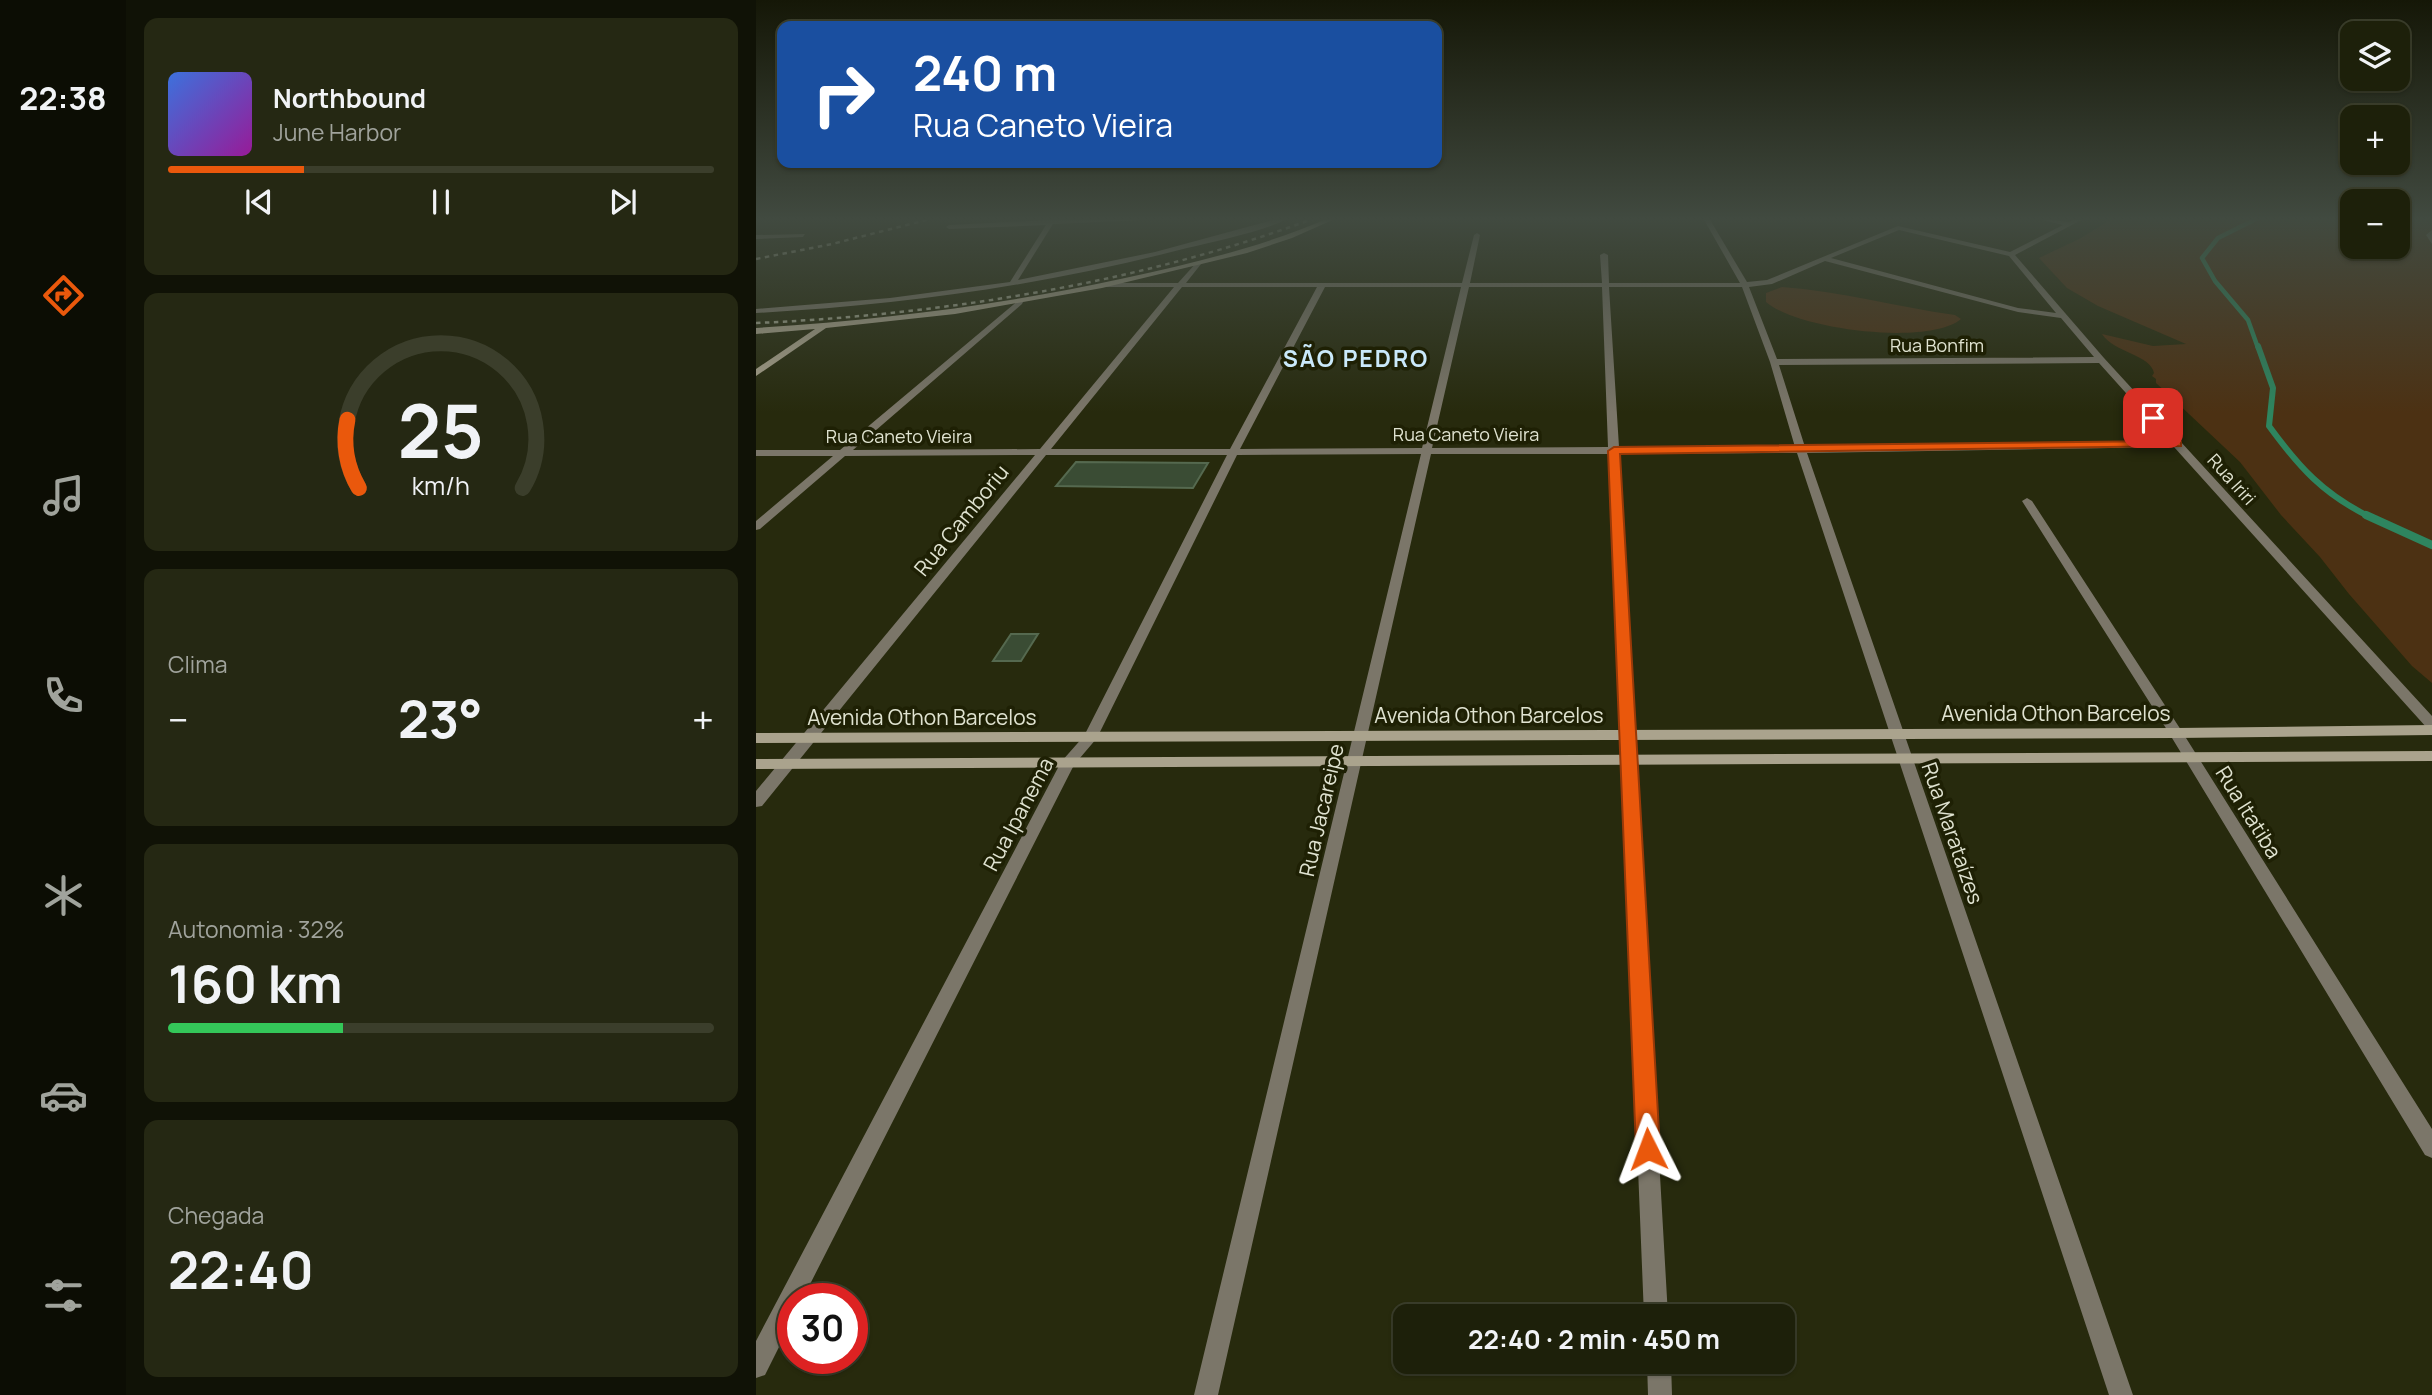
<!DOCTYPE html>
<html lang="pt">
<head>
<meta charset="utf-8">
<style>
  body { margin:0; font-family:Manrope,sans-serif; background:#252813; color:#f1f3f6; height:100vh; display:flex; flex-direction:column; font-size:26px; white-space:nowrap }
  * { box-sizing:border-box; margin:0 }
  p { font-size:23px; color:#a0a39c }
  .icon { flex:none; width:38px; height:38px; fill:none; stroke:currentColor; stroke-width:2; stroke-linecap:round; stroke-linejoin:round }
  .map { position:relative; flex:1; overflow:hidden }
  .sheet { display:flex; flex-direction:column; gap:18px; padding:18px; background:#101206; width:630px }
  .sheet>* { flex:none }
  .guide { position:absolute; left:21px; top:21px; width:665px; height:147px; border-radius:14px; box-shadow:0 2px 5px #0004,0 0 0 2px #3b3e2b; background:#1a4fa0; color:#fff; overflow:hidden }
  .buttons { position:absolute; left:1584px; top:21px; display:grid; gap:14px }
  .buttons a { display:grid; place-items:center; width:70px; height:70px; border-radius:14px; background:#1d200a; box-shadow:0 2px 5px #0004,0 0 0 2px #3b3e2b; font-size:35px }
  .speed { position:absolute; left:21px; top:1283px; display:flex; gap:14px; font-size:35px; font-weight:700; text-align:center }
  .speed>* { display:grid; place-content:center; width:91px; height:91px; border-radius:50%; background:#1d200a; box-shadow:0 2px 5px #0004,0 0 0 2px #3b3e2b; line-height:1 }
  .speed .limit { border:10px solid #d22; background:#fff; color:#111 }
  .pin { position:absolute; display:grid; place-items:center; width:60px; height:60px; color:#fff; margin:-30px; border-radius:14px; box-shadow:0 4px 10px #0006 }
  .me { position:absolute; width:77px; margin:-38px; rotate:357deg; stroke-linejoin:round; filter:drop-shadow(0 0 5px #0008) }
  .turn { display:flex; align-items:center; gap:24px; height:147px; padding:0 21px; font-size:32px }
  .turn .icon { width:91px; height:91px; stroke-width:2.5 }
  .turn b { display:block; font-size:49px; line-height:60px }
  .big { font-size:52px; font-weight:700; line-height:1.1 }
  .sheet .tile { flex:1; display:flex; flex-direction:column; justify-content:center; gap:10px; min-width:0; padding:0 24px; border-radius:14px; background:#252813 }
  .sheet .dial { align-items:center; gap:0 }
  .dial svg { height:182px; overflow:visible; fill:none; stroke:#3b3e2b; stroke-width:7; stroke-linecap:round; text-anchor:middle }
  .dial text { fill:#f1f3f6; stroke:none }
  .song { display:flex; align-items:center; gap:21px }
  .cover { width:84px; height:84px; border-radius:10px; background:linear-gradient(135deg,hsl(220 70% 55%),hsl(300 70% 35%)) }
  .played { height:7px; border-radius:4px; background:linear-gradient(90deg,#ea580c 25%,#3b3e2b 25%) }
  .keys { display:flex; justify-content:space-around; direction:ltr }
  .heat { display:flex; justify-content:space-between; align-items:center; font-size:38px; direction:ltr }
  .charge { height:10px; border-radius:5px; background:linear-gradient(90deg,#34c759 32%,#3b3e2b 0) }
  .trip { position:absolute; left:637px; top:1304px; width:402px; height:70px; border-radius:14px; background:#1d200a; box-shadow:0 2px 5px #0004,0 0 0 2px #3b3e2b; font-weight:700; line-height:70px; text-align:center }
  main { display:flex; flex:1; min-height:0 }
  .tabs { display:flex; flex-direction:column; width:126px; justify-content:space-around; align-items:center; background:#0c0d04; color:#a0a39c }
  .tabs .icon { width:49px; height:49px }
  .tabs .selected { color:#ea580c }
  .tabs b { font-size:32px; color:#f1f3f6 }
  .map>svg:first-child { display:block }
  .green { fill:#4c3113 }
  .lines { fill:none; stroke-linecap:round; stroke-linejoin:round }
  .stream-far2 { stroke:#2e855f; stroke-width:4.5 }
  .stream-far1 { stroke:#2e855f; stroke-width:6 }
  .stream { stroke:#2e855f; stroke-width:8 }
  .building { fill:#3a4c34; stroke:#55694f; stroke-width:2 }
  .street { fill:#7b7669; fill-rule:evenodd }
  .secondary { fill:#aaa38d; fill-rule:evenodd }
  .rail { stroke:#a1a48e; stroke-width:2.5; stroke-dasharray:4.5 4.5; stroke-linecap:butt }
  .route { fill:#ea580c; stroke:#983908; stroke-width:2 }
  .labels { text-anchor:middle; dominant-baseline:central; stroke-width:7; stroke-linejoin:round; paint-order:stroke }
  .far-street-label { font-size:18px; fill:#e0e3d1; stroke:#1e2004 }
  .street-label { font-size:21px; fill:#e0e3d1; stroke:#1e2004 }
  .far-district-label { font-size:23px; font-weight:bold; letter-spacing:2px; fill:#cae9fa; stroke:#1e2004 }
</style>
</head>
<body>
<main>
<nav class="tabs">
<b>22:38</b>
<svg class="icon selected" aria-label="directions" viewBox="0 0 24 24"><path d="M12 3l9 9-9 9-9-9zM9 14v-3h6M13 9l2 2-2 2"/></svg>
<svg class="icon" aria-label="music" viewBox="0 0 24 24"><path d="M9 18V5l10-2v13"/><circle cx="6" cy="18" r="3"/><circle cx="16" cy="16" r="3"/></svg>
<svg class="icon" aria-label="phone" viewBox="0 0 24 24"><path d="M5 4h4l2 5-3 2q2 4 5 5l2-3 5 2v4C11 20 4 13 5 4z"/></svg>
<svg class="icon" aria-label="climate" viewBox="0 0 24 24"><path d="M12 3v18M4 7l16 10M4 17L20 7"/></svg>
<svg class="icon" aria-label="car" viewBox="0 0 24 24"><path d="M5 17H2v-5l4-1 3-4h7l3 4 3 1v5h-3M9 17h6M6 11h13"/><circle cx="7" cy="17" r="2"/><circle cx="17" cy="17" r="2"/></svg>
<svg class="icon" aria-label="filters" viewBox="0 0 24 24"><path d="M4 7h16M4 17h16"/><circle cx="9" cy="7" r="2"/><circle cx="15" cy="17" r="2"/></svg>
</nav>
<section class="sheet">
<div class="tile">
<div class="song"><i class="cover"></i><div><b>Northbound</b><p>June Harbor</p></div></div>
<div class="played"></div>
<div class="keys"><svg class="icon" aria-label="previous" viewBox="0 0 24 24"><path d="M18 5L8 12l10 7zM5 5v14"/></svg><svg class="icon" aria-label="pause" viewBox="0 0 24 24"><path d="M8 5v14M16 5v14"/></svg><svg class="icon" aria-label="next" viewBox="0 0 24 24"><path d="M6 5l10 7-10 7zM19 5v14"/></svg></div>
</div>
<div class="tile dial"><svg viewBox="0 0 100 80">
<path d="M14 69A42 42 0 1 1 86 69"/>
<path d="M14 69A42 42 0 0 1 9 39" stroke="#ea580c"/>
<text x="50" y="56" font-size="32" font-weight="700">25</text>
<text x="50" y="72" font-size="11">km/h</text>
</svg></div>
<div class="tile"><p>Clima</p>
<div class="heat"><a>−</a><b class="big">23°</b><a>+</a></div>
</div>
<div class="tile"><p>Autonomia · 32%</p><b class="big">160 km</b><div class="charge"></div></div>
<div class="tile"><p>Chegada</p><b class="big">22:40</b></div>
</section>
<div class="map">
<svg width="1676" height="1395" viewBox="0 0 1676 1395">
  <rect width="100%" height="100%" fill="#272a0d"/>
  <!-- green -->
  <path class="green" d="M1357,218H1596V247H1642V218H1676V683L1656,666L1593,594L1564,557L1525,515L1484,462L1400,383V379L1396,376L1398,373C1395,355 1357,352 1346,334L1397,346L1430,344L1342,306L1311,288L1283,258L1325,238Z
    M1026,287C1084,291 1141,307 1199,315L1205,319C1173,346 1042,330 1010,302V293Z"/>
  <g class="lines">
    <!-- stream-far2 -->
    <path class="stream-far2" d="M1502,218L1462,238L1446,258L1459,281L1492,320L1502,348"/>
    <!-- stream-far1 -->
    <path class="stream-far1" d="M1502,346L1517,388L1513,426C1543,467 1567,494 1614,517"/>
    <!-- stream -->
    <path class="stream" d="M1610,515L1676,545"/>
  </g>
  <!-- building -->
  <path class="building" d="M320,462L452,463L437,488L300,486Z
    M255,634H282L265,661H237Z"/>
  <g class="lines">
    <!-- street -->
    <path class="street" d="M295,218H299L300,220L391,218L388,220L297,224L262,280L399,252L524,218H533C509,231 460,241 431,248C290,285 146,305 0,313V309L134,298L254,282L290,225L193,229L190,227L193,225L293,220Z
      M947,218H953L991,282L1011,280L1142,226L1254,252L1307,225L1278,218L1313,222L1322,218H1329L1259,255L1348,358L1676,716V730L1671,728L1418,447L1051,453L1377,1395H1353L1041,453L863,454L912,1316H888L853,454H675L462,1395H438L665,454L481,455L341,738L318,765L47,1298H37V1319L9,1375L0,1378V1341L305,762L328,736L471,455H290L6,806L0,807V791L279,455L89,456L4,529L0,530V521L77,456H0V450H84L263,300L267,302L266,304L97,450L284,449L418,287H346V283H422L441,262L445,264L430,283H706L718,235L721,233L724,235L714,283H846L844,255L848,253L852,255L853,283H984ZM1143,230L1253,256L1300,313L1262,308L1075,258ZM1069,261L1262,312L1305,318L1338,357L1021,359L993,287L1016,284ZM426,287H561L474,449H295ZM569,287H705L666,448L484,449ZM713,287H846L852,447L676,448ZM853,287H986L1014,362L1039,447H863ZM1343,363L1413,441L1049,447L1023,365Z
      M1676,230V244L1670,235Z
      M49,234L47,237L0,239V235Z
      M1271,498L1276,501L1425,730L1676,1129V1158L1669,1155L1413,733L1266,501Z
      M891,1362H915L916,1395H892Z"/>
    <!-- secondary -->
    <path class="secondary" d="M573,218H581L536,238L491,253L346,288L199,314L70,328L0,376V369L59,329L0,334V328C124,320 248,305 369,278C439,263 508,246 573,218Z
      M1676,725V735L1420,738L0,743V733L1420,728Z
      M1676,751V761L0,769V759Z"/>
    <!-- rail -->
    <path class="rail" d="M0,259L76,244L178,218
      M0,323C185,315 385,283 559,218"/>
  </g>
  <!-- sky -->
  <linearGradient id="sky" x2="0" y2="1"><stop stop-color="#151707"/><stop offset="0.53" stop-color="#414a40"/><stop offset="1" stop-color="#414a40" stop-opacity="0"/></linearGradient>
  <rect width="1676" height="413" fill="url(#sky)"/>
  <!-- route -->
  <path class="route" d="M1393,415H1401L1425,442V446L864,454L904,1149L901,1157L892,1160L884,1157L880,1149L852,451L858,447L1411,441L1393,420Z"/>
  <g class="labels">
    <!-- far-street labels -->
    <g class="far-street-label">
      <text x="1181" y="345">Rua Bonfim</text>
      <text x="710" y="434">Rua Caneto Vieira</text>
      <text x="143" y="436">Rua Caneto Vieira</text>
      <text transform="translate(1476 479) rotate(48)">Rua Iriri</text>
    </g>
    <!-- street labels -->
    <g class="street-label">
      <text transform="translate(205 520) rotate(-51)">Rua Camboriu</text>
      <text x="1300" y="713">Avenida Othon Barcelos</text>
      <text x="733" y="715">Avenida Othon Barcelos</text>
      <text x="166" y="717">Avenida Othon Barcelos</text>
      <text transform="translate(565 810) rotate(-77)">Rua Jacareipe</text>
      <text transform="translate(1493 812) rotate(58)">Rua Itatiba</text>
      <text transform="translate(262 814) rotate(-62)">Rua Ipanema</text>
      <text transform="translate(1197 833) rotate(71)">Rua Marataízes</text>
    </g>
    <!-- far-district labels -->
    <g class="far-district-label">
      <text x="600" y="358">SÃO PEDRO</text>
    </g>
  </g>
</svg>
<div class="buttons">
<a><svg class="icon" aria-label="layers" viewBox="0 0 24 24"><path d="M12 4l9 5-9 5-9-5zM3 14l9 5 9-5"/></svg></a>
<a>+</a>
<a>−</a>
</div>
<div class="speed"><div class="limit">30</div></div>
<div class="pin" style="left:1397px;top:418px;background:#d93025"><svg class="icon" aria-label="arrive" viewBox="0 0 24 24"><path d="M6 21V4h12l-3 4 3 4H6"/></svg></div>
<svg class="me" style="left:892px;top:1149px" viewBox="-20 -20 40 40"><path d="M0-17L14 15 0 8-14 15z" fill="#ea580c" stroke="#fff" stroke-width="4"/></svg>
<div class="trip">22:40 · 2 min · 450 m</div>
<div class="guide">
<div class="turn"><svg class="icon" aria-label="right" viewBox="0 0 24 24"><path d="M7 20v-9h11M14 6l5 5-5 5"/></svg><div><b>240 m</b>Rua Caneto Vieira</div></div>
</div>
</div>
</main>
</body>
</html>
